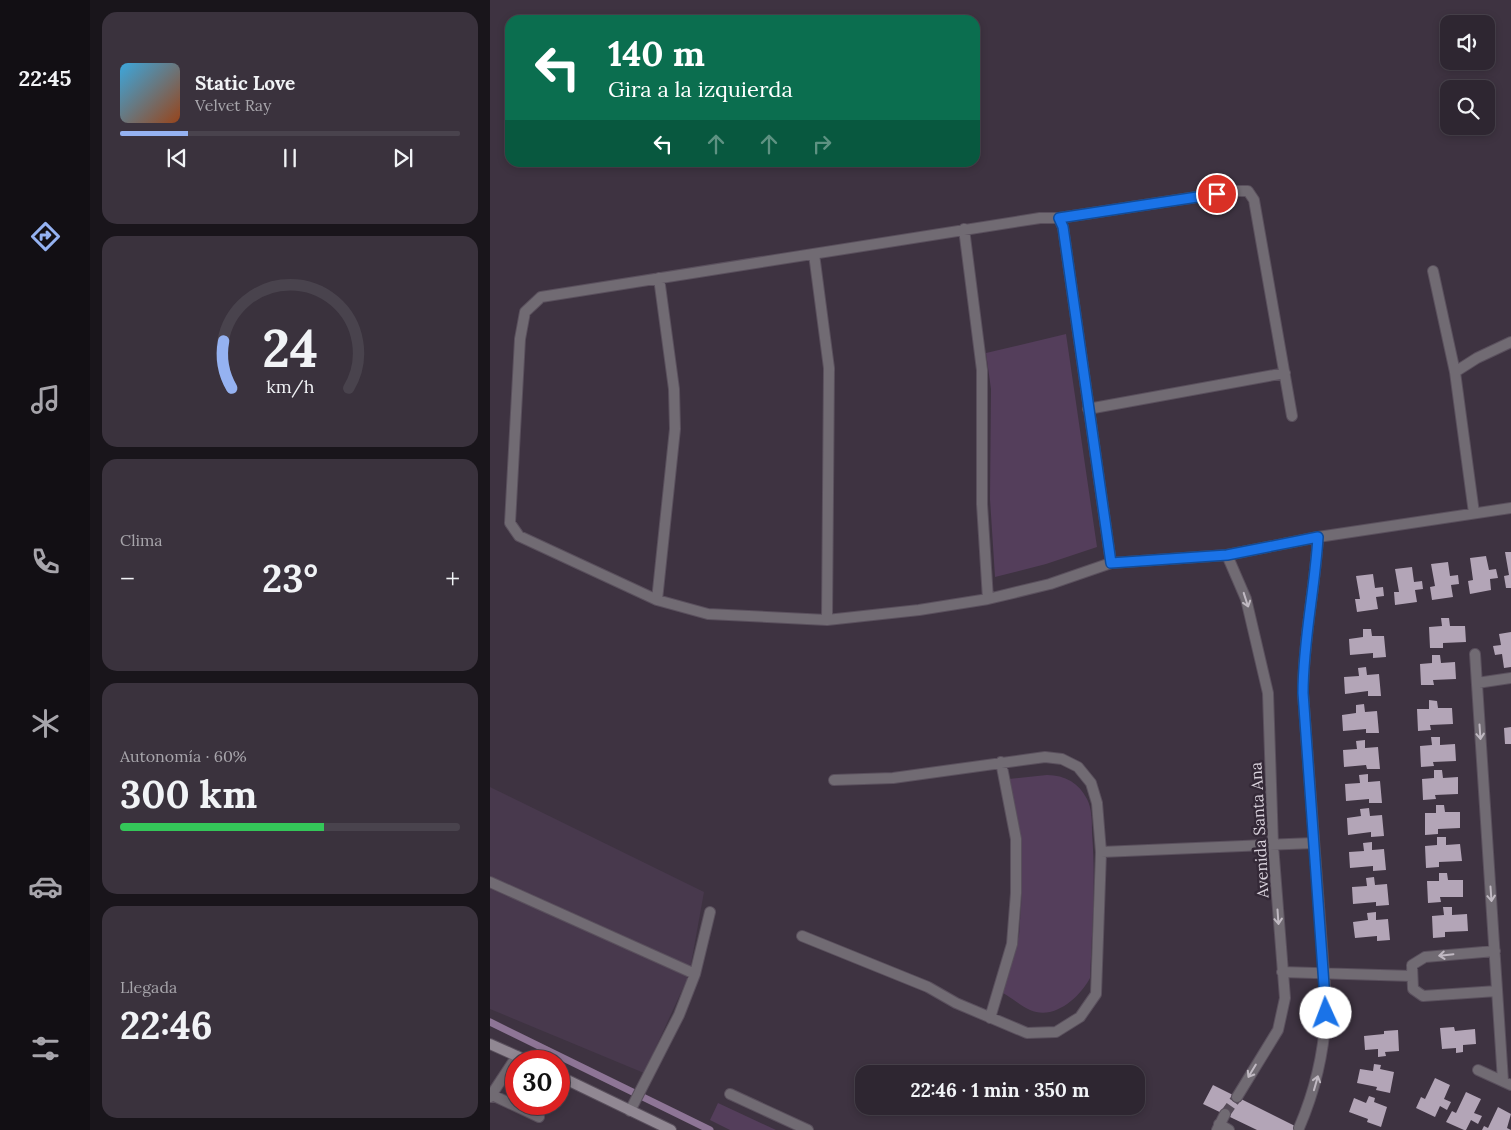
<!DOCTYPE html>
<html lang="es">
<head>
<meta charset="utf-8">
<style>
  body { margin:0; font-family:Lora,serif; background:#3a323d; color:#f1f3f6; height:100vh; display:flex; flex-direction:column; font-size:19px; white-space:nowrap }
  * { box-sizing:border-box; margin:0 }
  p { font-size:16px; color:#a7a5ab }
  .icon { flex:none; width:28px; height:28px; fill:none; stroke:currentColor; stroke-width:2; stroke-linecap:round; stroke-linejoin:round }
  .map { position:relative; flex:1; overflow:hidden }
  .details { display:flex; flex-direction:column; gap:12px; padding:12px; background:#19151b; width:400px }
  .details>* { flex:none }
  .hud { position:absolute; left:15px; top:15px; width:475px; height:152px; border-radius:15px; box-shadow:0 2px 8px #0003,0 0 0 1px #49434d; background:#0b6e4f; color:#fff; overflow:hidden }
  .buttons { position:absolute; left:950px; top:15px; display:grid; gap:10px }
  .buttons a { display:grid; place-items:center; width:55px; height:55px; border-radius:10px; background:#2e2631; box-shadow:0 2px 8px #0003,0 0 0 1px #49434d; font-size:25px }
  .speed { position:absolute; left:15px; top:1050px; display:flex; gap:10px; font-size:25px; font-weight:700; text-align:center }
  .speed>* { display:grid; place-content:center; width:65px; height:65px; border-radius:50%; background:#2e2631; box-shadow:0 2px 8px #0003,0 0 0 1px #49434d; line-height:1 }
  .speed .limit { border:8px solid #d22; background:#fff; color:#111 }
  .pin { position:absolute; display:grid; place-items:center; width:42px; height:42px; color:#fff; margin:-21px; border:2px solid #fff; border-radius:50%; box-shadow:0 1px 5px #0007 }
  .me { position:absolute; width:55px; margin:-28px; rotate:358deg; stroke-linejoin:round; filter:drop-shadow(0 0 4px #0008) }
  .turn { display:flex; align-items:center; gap:18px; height:105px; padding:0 20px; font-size:22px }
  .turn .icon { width:65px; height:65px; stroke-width:2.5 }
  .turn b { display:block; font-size:35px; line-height:42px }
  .lanes { display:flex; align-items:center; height:48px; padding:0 20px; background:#0003; justify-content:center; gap:25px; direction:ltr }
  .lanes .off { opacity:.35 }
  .big { font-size:38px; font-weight:700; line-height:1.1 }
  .details .card { flex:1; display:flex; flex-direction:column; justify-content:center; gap:8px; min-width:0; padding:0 18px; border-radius:15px; background:#3a323d }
  .details .dial { align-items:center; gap:0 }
  .dial svg { height:130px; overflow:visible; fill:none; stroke:#49434d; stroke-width:7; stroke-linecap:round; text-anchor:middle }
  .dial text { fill:#f1f3f6; stroke:none }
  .song { display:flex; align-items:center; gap:15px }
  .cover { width:60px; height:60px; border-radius:8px; background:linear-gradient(135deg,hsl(200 70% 55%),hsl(20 70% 35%)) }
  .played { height:5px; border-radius:2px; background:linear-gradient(90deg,#95b2f1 20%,#49434d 20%) }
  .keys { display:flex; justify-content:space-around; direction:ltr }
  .heat { display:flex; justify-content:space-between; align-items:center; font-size:28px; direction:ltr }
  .charge { height:8px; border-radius:4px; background:linear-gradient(90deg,#34c759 60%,#49434d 0) }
  .trip { position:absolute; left:365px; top:1065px; width:290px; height:50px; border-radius:15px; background:#2e2631; box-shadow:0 2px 8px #0003,0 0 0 1px #49434d; font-weight:700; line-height:50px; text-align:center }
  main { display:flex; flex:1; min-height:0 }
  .tab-bar { display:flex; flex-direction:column; width:90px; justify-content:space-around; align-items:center; background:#120f14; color:#a7a5ab }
  .tab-bar .icon { width:35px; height:35px }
  .tab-bar .active { color:#95b2f1 }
  .tab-bar b { font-size:22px; color:#f1f3f6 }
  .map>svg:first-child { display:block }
  .built { fill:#48394d }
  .green { fill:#543e5b }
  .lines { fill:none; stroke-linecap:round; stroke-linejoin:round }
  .stream { stroke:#8e7596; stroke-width:7 }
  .building { fill:#b3a5b7 }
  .minor-tunnel { stroke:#554b58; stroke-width:10; stroke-dasharray:10 5; stroke-linecap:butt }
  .minor-casing { stroke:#5a505d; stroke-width:12 }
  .secondary-casing { stroke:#5a505d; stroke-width:12 }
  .minor { stroke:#716b73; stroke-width:10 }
  .secondary { stroke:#918893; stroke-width:10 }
  .oneway { stroke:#c0b9c2 }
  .route-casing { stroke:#114b97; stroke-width:12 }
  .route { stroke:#1a73e8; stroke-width:9 }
  .labels { text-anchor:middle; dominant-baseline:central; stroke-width:5; stroke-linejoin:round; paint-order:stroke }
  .street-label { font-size:16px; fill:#dad3dd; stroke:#342937 }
</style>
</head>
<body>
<main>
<nav class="tab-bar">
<b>22:45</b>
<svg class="icon active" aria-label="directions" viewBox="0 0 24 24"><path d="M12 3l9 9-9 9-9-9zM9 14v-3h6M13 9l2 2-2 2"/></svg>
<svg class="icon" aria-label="music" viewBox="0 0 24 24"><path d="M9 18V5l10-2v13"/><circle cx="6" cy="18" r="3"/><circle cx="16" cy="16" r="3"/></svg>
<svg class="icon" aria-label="phone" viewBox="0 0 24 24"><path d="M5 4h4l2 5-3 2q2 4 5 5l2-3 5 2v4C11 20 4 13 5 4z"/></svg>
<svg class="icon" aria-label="climate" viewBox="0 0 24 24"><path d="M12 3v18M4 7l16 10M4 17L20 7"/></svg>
<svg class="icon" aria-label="car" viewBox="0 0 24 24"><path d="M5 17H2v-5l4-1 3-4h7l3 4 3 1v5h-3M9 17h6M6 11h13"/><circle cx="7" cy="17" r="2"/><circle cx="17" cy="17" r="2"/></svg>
<svg class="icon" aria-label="filters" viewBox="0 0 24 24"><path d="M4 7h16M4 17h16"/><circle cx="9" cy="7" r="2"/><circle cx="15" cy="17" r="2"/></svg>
</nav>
<section class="details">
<div class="card">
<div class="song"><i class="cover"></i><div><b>Static Love</b><p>Velvet Ray</p></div></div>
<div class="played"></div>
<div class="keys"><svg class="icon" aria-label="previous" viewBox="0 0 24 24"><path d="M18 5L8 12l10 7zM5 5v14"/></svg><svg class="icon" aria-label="pause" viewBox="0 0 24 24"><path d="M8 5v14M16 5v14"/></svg><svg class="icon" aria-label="next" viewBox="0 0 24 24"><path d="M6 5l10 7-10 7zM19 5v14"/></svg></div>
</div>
<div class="card dial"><svg viewBox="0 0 100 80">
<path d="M14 69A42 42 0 1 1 86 69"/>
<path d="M14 69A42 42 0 0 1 9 40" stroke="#95b2f1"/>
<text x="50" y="56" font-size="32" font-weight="700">24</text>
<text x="50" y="72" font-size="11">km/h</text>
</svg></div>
<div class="card"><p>Clima</p>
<div class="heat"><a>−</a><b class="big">23°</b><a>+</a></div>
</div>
<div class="card"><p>Autonomía · 60%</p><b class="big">300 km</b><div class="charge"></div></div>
<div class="card"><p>Llegada</p><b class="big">22:46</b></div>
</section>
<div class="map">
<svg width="1021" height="1130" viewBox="0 0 1021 1130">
  <rect width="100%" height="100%" fill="#3e3341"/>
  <!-- built -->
  <path class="built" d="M0,787L214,892L199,975L154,1073L0,1009Z"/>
  <!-- green -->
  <path class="green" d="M576,334L607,547L556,564L505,577L500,499L501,389L496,353Z
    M557,775C575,775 589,783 597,799C602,809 602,821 602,833C606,881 602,930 600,978C590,997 564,1021 540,1010C531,1006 522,998 513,993L529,935L532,891V845L519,779Z
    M228,1103L286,1130H240L220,1120Z"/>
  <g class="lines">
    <!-- stream -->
    <path class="stream" d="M0,1022L220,1130"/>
  </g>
  <!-- building -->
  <path class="building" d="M1015,552H1021V588H1016L1014,576L1019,575Z
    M996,556L999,570L1006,569L1008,578L1000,579L1001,590L980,594L978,581L983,580L980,558Z
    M958,562L960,576L968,575L969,584L961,585L963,597L942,600L940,587L945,586L941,564Z
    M922,567L924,582L932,581L933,589L925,590L927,602L905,605L904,592H909L905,569Z
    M883,574L885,588L893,587L894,596L886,597L888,609L867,612L865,599H870L866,576Z
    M951,618H959L960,626H975L976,642L953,643V648H940L939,627L952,626Z
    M873,629H881L882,636H894L896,657L883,658V653L860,655L859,639L873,637Z
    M1021,632V667L1014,668L1012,654L1005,655L1003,646L1011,645L1009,634Z
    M942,655H950L951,663L965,662L966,679L943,680L944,685H931L930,664L942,663Z
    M876,667L877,675L889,674L891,696H878V691L855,694L854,677L869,676L868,668Z
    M939,700L947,701L948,708H962L963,724L940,725L941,730L928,731L927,709H939Z
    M874,704L875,712L887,711L889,733H876V729L853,731L852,715L866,713V705Z
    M1021,727V744H1015L1014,728Z
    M941,737H950V745L965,744L966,761L943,762L944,766L931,767L930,746L942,745Z
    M875,740V748L888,747L890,769H877L876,765L854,767L853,750L867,749L866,741Z
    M944,770H952L953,778L968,777V794L945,795L946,799L933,800L932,779L944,778Z
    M878,774V782L890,781L892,803H879V799L856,801L855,784L870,783L869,775Z
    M946,805H954L955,812H970V828L948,829V834L935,835V813H946Z
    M879,808L880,816L892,815L894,836L881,837V832L858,835L857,818L871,816L870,809Z
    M947,837H956V845L970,844L972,861L949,862V867L936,868L935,846L947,845Z
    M882,842V850L894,849L896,870L883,871V866L860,868L859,852L874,851L873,843Z
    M949,873H957L958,880H973V897H950L951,902L938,903L937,881H949Z
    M884,877L885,885L897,884L899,905L886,906V902L863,904L862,887L877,886L876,878Z
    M953,907H962V915L977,914L978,931L955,932V937L943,938L942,916L954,915Z
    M886,912V920L898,919L900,940L887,941V936L865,938L863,922L878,920L877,913Z
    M964,1027L965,1031L985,1029L986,1044L973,1045V1052L966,1053V1048L952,1049L950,1028Z
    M908,1030L909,1051L895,1052L896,1056L888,1057V1049L875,1050L874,1036L894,1034V1031Z
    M884,1064L891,1065L890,1069L904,1072L900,1093L886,1090L887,1087L867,1083L870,1069L883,1071Z
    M945,1078L960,1085L954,1099L961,1102L957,1110L950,1106L945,1117L926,1108L931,1097L935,1099Z
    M723,1085L813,1130H767L713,1104Z
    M976,1092L991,1099L984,1113L992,1116L988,1124L981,1120L976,1130H974L956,1122L962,1111L966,1113Z
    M879,1096L885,1098L884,1102L897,1107L891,1127L877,1122L878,1119L859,1112L864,1098L876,1103Z
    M1008,1107L1021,1114L1017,1128L1021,1130H992L994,1126L998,1128Z"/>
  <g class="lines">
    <!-- minor-tunnel -->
    <path class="minor-tunnel" d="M735,1114L747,1097"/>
    <!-- minor casing -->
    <g class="minor-casing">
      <path id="minor" d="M569,218L746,191H758L764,200L802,416
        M474,229L492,370V504L498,599
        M324,254L339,368L337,620
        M943,271L965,372L984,513
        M965,372L987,358L1021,342
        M598,409L795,373
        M737,555L756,599L778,693L783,845L795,998L788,1030L747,1097
        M621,563L573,227L569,218H550L51,297L35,312L30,339L20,523L29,536L167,600L218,614L337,620L429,610L498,599L560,584L621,563L737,555L828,537L1021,508
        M167,600L185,429L184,389L169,278
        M985,654L1013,1081
        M987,683L1021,678
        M611,852L824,843
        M0,882L205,974
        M312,936L438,987L466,1003L537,1033L566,1032L590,1017L606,994L611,852L607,803L601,783L588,767L572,759L555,757L403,778L344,780
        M1005,951L935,957L922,965L923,989L933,996L1007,991
        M792,972L922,976
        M500,1018L522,944L526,893V839L511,762
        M988,1070L1021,1085
        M0,1094L49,1117
        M240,1094L318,1130
        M0,1097L27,1056
        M140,1111L189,1015L205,974L220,912
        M729,1124L739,1130
        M809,1128C827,1086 836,1046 836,1000L813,693C813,640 825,589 828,537
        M727,1130L735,1114"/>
    </g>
    <!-- secondary casing -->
    <g class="secondary-casing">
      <path id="secondary" d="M0,1044L38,1061
        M69,1076L181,1130"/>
    </g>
    <!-- minor -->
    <use href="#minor" class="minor"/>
    <!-- secondary -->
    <use href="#secondary" class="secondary"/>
  </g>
  <!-- one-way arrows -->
  <defs><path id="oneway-shaft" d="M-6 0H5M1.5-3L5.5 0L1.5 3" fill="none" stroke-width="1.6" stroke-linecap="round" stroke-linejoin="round" transform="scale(1.25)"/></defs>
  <g class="oneway">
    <use href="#oneway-shaft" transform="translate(756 600) rotate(72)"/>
    <use href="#oneway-shaft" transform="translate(990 732) rotate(86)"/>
    <use href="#oneway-shaft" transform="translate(1001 894) rotate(86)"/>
    <use href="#oneway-shaft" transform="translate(788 917) rotate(86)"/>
    <use href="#oneway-shaft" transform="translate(956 955) rotate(174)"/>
    <use href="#oneway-shaft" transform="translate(762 1071) rotate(121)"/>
    <use href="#oneway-shaft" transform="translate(826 1083) rotate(-74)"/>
  </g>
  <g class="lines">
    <!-- route casing -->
    <g class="route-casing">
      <path id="route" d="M727,194L569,218L573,227L621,563L737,555L828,537C825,589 813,640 813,693L836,1013"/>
    </g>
    <!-- route -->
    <use href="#route" class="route"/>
  </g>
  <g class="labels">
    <!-- street labels -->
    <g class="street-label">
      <text transform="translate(769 830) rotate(-93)">Avenida Santa Ana</text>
    </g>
  </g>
</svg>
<div class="buttons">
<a><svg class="icon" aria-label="sound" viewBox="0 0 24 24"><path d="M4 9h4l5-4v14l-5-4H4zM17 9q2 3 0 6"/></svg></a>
<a><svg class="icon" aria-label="search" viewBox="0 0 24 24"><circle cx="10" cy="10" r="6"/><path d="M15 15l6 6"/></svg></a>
</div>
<div class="speed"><div class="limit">30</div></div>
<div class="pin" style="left:727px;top:194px;background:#d93025"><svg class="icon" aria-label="arrive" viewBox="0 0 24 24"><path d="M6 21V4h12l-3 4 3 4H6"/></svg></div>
<svg class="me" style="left:836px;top:1013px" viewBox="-20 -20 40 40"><circle r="19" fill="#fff"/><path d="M0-13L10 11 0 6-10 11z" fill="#1a73e8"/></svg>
<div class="trip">22:46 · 1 min · 350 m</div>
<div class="hud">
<div class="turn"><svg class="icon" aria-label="left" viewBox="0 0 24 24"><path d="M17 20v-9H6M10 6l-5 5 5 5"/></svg><div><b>140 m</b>Gira a la izquierda</div></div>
<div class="lanes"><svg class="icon" aria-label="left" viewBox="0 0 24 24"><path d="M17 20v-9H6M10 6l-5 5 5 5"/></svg><svg class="icon off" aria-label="ahead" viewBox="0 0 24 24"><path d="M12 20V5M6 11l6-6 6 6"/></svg><svg class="icon off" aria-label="ahead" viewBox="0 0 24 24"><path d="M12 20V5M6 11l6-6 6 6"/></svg><svg class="icon off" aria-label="right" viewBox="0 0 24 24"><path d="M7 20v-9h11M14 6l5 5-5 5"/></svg></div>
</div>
</div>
</main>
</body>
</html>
